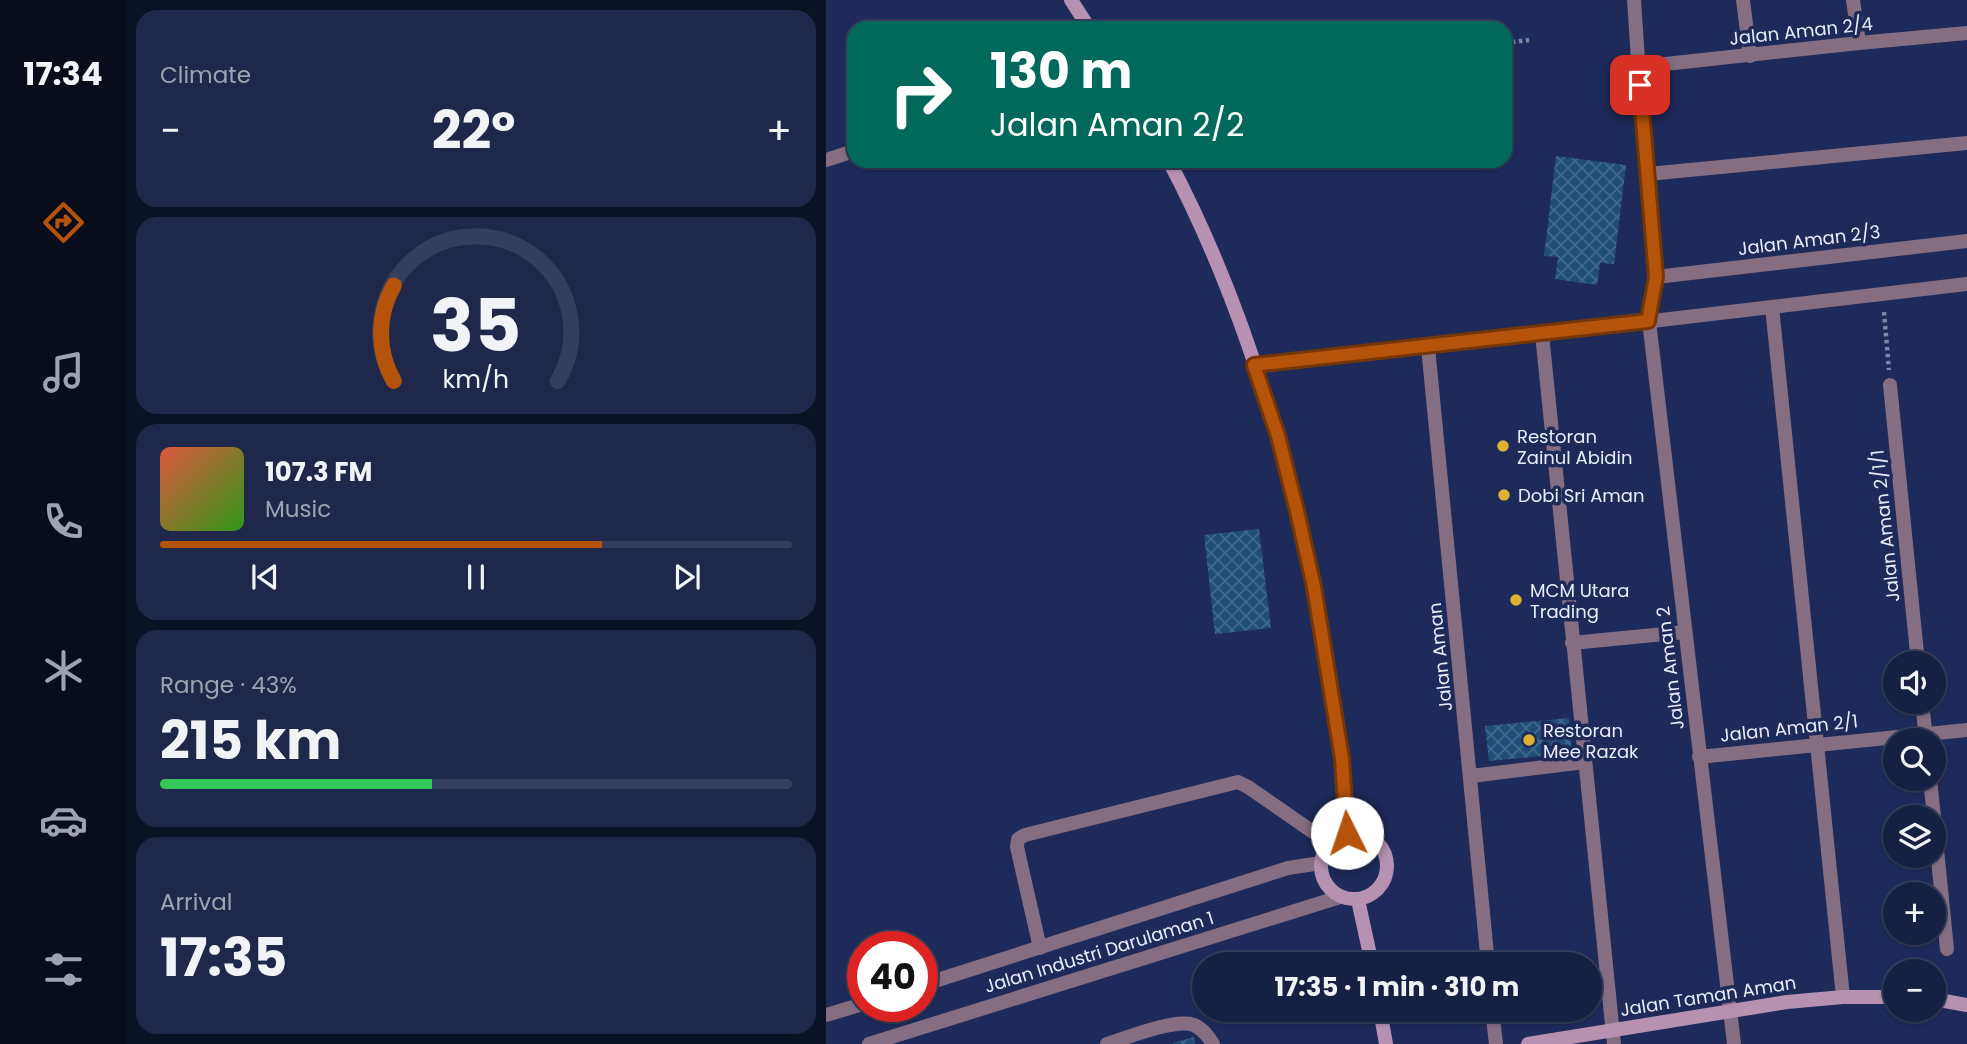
<!DOCTYPE html>
<html lang="en">
<head>
<meta charset="utf-8">
<style>
  body { margin:0; font-family:Poppins,sans-serif; background:#1f284a; color:#f1f3f6; height:100vh; display:flex; flex-direction:column; font-size:26px; white-space:nowrap }
  * { box-sizing:border-box; margin:0 }
  p { font-size:23px; color:#9ea3b2 }
  .icon { flex:none; width:38px; height:38px; fill:none; stroke:currentColor; stroke-width:2; stroke-linecap:round; stroke-linejoin:round }
  .map { position:relative; flex:1; overflow:hidden }
  .drawer { display:flex; flex-direction:column; gap:10px; padding:10px; background:#0c1225; width:700px }
  .drawer>* { flex:none }
  .banner { position:absolute; left:21px; top:21px; width:665px; height:147px; border-radius:21px; box-shadow:0 2px 5px #0004,0 0 0 2px #353e5c; background:#00695c; color:#fff; overflow:hidden }
  .fabs { position:absolute; left:1057px; top:651px; display:grid; gap:14px }
  .fabs a { display:grid; place-items:center; width:63px; height:63px; border-radius:50%; background:#162043; box-shadow:0 2px 5px #0004,0 0 0 2px #353e5c; font-size:35px }
  .speed { position:absolute; left:21px; top:931px; display:flex; gap:14px; font-size:35px; font-weight:700; text-align:center }
  .speed>* { display:grid; place-content:center; width:91px; height:91px; border-radius:50%; background:#162043; box-shadow:0 2px 5px #0004,0 0 0 2px #353e5c; line-height:1 }
  .speed .limit { border:10px solid #d22; background:#fff; color:#111 }
  .pin { position:absolute; display:grid; place-items:center; width:60px; height:60px; color:#fff; margin:-30px; border-radius:14px; box-shadow:0 4px 10px #0006 }
  .me { position:absolute; width:77px; margin:-38px; rotate:356deg; stroke-linejoin:round; filter:drop-shadow(0 0 5px #0008) }
  .turn { display:flex; align-items:center; gap:24px; height:147px; padding:0 28px; font-size:32px }
  .turn .icon { width:91px; height:91px; stroke-width:2.5 }
  .turn b { display:block; font-size:49px; line-height:60px }
  .big { font-size:52px; font-weight:700; line-height:1.1 }
  .drawer .card { flex:1; display:flex; flex-direction:column; justify-content:center; gap:10px; min-width:0; padding:0 24px; border-radius:21px; background:#1f284a }
  .drawer .dial { align-items:center; gap:0 }
  .dial svg { height:182px; overflow:visible; fill:none; stroke:#353e5c; stroke-width:7; stroke-linecap:round; text-anchor:middle }
  .dial text { fill:#f1f3f6; stroke:none }
  .song { display:flex; align-items:center; gap:21px }
  .cover { width:84px; height:84px; border-radius:10px; background:linear-gradient(135deg,hsl(10 70% 55%),hsl(110 70% 35%)) }
  .played { height:7px; border-radius:4px; background:linear-gradient(90deg,#b45309 70%,#353e5c 70%) }
  .keys { display:flex; justify-content:space-around; direction:ltr }
  .heat { display:flex; justify-content:space-between; align-items:center; font-size:38px; direction:ltr }
  .charge { height:10px; border-radius:5px; background:linear-gradient(90deg,#34c759 43%,#353e5c 0) }
  .trip { position:absolute; left:366px; top:952px; width:410px; height:70px; border-radius:35px; background:#162043; box-shadow:0 2px 5px #0004,0 0 0 2px #353e5c; font-weight:700; line-height:70px; text-align:center }
  main { display:flex; flex:1; min-height:0 }
  .dock { display:flex; flex-direction:column; width:126px; justify-content:space-around; align-items:center; background:#090d1b; color:#9ea3b2 }
  .dock .icon { width:49px; height:49px }
  .dock .on { color:#b45309 }
  .dock b { font-size:32px; color:#f1f3f6 }
  .map>svg:first-child { display:block }
  .building { fill:url(#building-cross-hatch) }
  .lines { fill:none; stroke-linecap:round; stroke-linejoin:round }
  .path { stroke:#7e86a5; stroke-width:4.5; stroke-dasharray:3.5 3.5; stroke-linecap:butt }
  .lane { stroke:#856e82; stroke-width:14 }
  .street { stroke:#856e82; stroke-width:14 }
  .secondary { stroke:#b691b1; stroke-width:14 }
  .route-casing { stroke:#753606; stroke-width:18 }
  .route { stroke:#b45309; stroke-width:12 }
  .poi-dot { fill:#dbb233; stroke:#1e2a59; stroke-width:2.5 }
  .labels { text-anchor:middle; dominant-baseline:central; stroke-width:7; stroke-linejoin:round; paint-order:stroke }
  .street-label { font-size:18px; fill:#e9edfa; stroke:#1e2a59 }
  .poi-label { font-size:18px; fill:#e9edfa; stroke:#1e2a59; text-anchor:start }
</style>
</head>
<body>
<main>
<nav class="dock">
<b>17:34</b>
<svg class="icon on" aria-label="directions" viewBox="0 0 24 24"><path d="M12 3l9 9-9 9-9-9zM9 14v-3h6M13 9l2 2-2 2"/></svg>
<svg class="icon" aria-label="music" viewBox="0 0 24 24"><path d="M9 18V5l10-2v13"/><circle cx="6" cy="18" r="3"/><circle cx="16" cy="16" r="3"/></svg>
<svg class="icon" aria-label="phone" viewBox="0 0 24 24"><path d="M5 4h4l2 5-3 2q2 4 5 5l2-3 5 2v4C11 20 4 13 5 4z"/></svg>
<svg class="icon" aria-label="climate" viewBox="0 0 24 24"><path d="M12 3v18M4 7l16 10M4 17L20 7"/></svg>
<svg class="icon" aria-label="car" viewBox="0 0 24 24"><path d="M5 17H2v-5l4-1 3-4h7l3 4 3 1v5h-3M9 17h6M6 11h13"/><circle cx="7" cy="17" r="2"/><circle cx="17" cy="17" r="2"/></svg>
<svg class="icon" aria-label="filters" viewBox="0 0 24 24"><path d="M4 7h16M4 17h16"/><circle cx="9" cy="7" r="2"/><circle cx="15" cy="17" r="2"/></svg>
</nav>
<section class="drawer">
<div class="card"><p>Climate</p>
<div class="heat"><a>−</a><b class="big">22°</b><a>+</a></div>
</div>
<div class="card dial"><svg viewBox="0 0 100 80">
<path d="M14 69A42 42 0 1 1 86 69"/>
<path d="M14 69A42 42 0 0 1 14 27" stroke="#b45309"/>
<text x="50" y="56" font-size="32" font-weight="700">35</text>
<text x="50" y="72" font-size="11">km/h</text>
</svg></div>
<div class="card">
<div class="song"><i class="cover"></i><div><b>107.3 FM</b><p>Music</p></div></div>
<div class="played"></div>
<div class="keys"><svg class="icon" aria-label="previous" viewBox="0 0 24 24"><path d="M18 5L8 12l10 7zM5 5v14"/></svg><svg class="icon" aria-label="pause" viewBox="0 0 24 24"><path d="M8 5v14M16 5v14"/></svg><svg class="icon" aria-label="next" viewBox="0 0 24 24"><path d="M6 5l10 7-10 7zM19 5v14"/></svg></div>
</div>
<div class="card"><p>Range · 43%</p><b class="big">215 km</b><div class="charge"></div></div>
<div class="card"><p>Arrival</p><b class="big">17:35</b></div>
</section>
<div class="map">
<svg width="1141" height="1044" viewBox="0 0 1141 1044">
  <defs>
    <pattern id="building-cross-hatch" width="8" height="8" patternUnits="userSpaceOnUse" patternTransform="scale(1.75)"><rect width="8" height="8" fill="#214e78"/><path d="M0 0l8 8M0 8l8-8" fill="none" stroke="#41688c"/></pattern>
  </defs>
  <rect width="100%" height="100%" fill="#1e2a59"/>
  <!-- building -->
  <path class="building" d="M730,156L800,165L788,264L774,263L771,285L729,279L732,257L718,256Z
    M433,529L445,628L389,634L378,535Z
    M743,718L746,753L663,761L659,726Z
    M368,1037L369,1044H347V1043Z"/>
  <g class="lines">
    <!-- path -->
    <path class="path" d="M679,43L703,40
      M1058,312L1063,370"/>
    <!-- lane -->
    <path class="lane" d="M917,0L924,56
      M0,160L28,151
      M822,174L1141,143
      M946,307L1017,997
      M716,334L788,1044
      M746,643L859,632
      M645,776L759,762
      M214,948L191,847L192,839L199,835L412,782L422,787L503,843
      M281,1044C300,1038 350,1018 368,1025C377,1029 382,1036 387,1044"/>
    <!-- street -->
    <path class="street" d="M808,0L813,75L830,277L823,321L908,1044
      M1027,0L1033,43
      M812,67L1033,43L1141,33
      M830,277L1141,241
      M602,347L662,964
      M428,365L716,334L1141,284
      M1064,385L1092,663
      M1096,702L1100,740
      M873,757L1141,730
      M1104,779L1108,817
      M1108,820L1121,949
      M96,985L462,868L495,863
      M666,1010L670,1044
      M0,1015L37,1004
      M43,1044L514,897"/>
    <!-- secondary -->
    <path class="secondary" d="M245,0L263,28
      M343,161C423,313 470,481 498,649C504,685 511,722 516,759C519,783 519,808 521,833
      M495 866a33 33 0 1 1 66 0a33 33 0 1 1-66 0Z
      M532,900L546,964
      M1108,999L1141,1005
      M554,1010L560,1044
      M702,1044L961,1002L1017,997H1069"/>
  </g>
  <g class="lines">
    <!-- route casing -->
    <g class="route-casing">
      <path id="route" d="M521,833L516,759L488,587L471,511L452,436L428,365L822,321L830,277L814,85"/>
    </g>
    <!-- route -->
    <use href="#route" class="route"/>
  </g>
  <!-- markers -->
  <g class="poi-dot">
    <circle cx="677" cy="446" r="7"/>
    <circle cx="678" cy="495" r="7"/>
    <circle cx="690" cy="600" r="7"/>
    <circle cx="703" cy="740" r="7"/>
  </g>
  <g class="labels">
    <!-- street labels -->
    <g class="street-label">
      <text transform="translate(975 31) rotate(-6)">Jalan Aman 2/4</text>
      <text transform="translate(983 240) rotate(-7)">Jalan Aman 2/3</text>
      <text transform="translate(1059 526) rotate(-96)">Jalan Aman 2/1/1</text>
      <text transform="translate(614 657) rotate(-96)">Jalan Aman</text>
      <text transform="translate(844 668) rotate(-97)">Jalan Aman 2</text>
      <text transform="translate(963 728) rotate(-6)">Jalan Aman 2/1</text>
      <text transform="translate(273 952) rotate(-17)">Jalan Industri Darulaman 1</text>
      <text transform="translate(882 996) rotate(-9)">Jalan Taman Aman</text>
    </g>
    <!-- poi labels -->
    <g class="poi-label">
      <text x="691" y="436">Restoran<tspan x="691" dy="21">Zainul Abidin</tspan></text>
      <text x="692" y="495">Dobi Sri Aman</text>
      <text x="704" y="590">MCM Utara<tspan x="704" dy="21">Trading</tspan></text>
      <text x="717" y="730">Restoran<tspan x="717" dy="21">Mee Razak</tspan></text>
    </g>
  </g>
</svg>
<div class="fabs">
<a><svg class="icon" aria-label="sound" viewBox="0 0 24 24"><path d="M4 9h4l5-4v14l-5-4H4zM17 9q2 3 0 6"/></svg></a>
<a><svg class="icon" aria-label="search" viewBox="0 0 24 24"><circle cx="10" cy="10" r="6"/><path d="M15 15l6 6"/></svg></a>
<a><svg class="icon" aria-label="layers" viewBox="0 0 24 24"><path d="M12 4l9 5-9 5-9-5zM3 14l9 5 9-5"/></svg></a>
<a>+</a>
<a>−</a>
</div>
<div class="speed"><div class="limit">40</div></div>
<div class="pin" style="left:814px;top:85px;background:#d93025"><svg class="icon" aria-label="arrive" viewBox="0 0 24 24"><path d="M6 21V4h12l-3 4 3 4H6"/></svg></div>
<svg class="me" style="left:521px;top:833px" viewBox="-20 -20 40 40"><circle r="19" fill="#fff"/><path d="M0-13L10 11 0 6-10 11z" fill="#b45309"/></svg>
<div class="trip">17:35 · 1 min · 310 m</div>
<div class="banner">
<div class="turn"><svg class="icon" aria-label="right" viewBox="0 0 24 24"><path d="M7 20v-9h11M14 6l5 5-5 5"/></svg><div><b>130 m</b>Jalan Aman 2/2</div></div>
</div>
</div>
</main>
</body>
</html>
